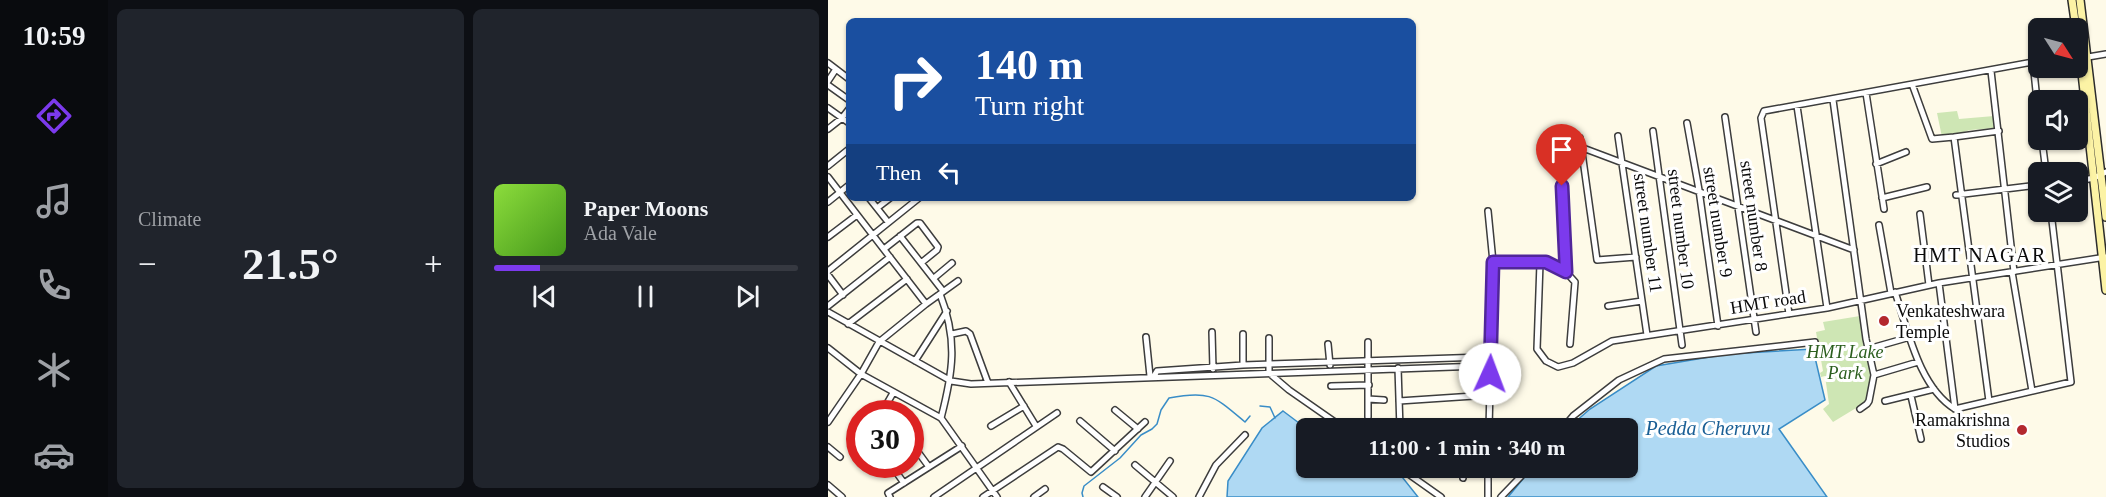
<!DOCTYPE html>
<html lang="en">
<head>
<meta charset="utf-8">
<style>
  body { margin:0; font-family:"Times New Roman",serif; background:#20242c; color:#f1f3f6; height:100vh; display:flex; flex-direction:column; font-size:22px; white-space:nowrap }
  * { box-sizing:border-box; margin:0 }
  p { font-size:20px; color:#9ea1a6 }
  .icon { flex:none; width:33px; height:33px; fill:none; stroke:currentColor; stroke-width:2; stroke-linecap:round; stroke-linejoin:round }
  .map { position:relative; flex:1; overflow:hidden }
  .details { display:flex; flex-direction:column; gap:9px; padding:9px; background:#0d0f14; width:720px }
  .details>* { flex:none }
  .hud { position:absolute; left:18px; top:18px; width:570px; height:183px; border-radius:9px; box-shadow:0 2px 4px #0004; background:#1a4fa0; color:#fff; overflow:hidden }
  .needle { width:39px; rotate:126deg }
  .fabs { position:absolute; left:1200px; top:18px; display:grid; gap:12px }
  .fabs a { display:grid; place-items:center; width:60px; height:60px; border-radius:9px; background:#171b24; box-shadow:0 2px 4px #0004; font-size:30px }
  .speed { position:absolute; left:18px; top:400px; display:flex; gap:12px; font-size:30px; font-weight:700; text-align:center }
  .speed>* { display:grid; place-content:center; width:78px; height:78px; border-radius:50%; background:#171b24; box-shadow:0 2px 4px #0004; line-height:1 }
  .speed .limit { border:9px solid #d22; background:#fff; color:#111 }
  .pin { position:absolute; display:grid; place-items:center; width:51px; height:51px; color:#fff; margin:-62px -26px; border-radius:50% 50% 50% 0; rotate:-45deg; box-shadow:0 0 6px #0007 }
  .pin .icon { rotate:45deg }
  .me { position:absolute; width:66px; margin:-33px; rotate:2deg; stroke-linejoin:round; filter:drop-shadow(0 0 4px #0008) }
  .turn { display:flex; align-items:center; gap:21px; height:126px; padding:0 30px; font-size:27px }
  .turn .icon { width:78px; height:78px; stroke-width:2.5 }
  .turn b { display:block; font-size:42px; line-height:51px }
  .then { display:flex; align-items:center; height:57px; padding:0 30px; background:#0003; gap:12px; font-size:22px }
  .big { font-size:45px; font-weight:800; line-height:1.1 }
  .details .widget { flex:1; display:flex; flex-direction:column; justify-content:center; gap:9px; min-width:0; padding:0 21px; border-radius:9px; background:#20242c }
  .song { display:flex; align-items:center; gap:18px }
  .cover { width:72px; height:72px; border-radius:9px; background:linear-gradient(135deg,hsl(90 70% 55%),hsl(100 70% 35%)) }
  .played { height:6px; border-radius:3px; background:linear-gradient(90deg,#7c3aed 15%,#363941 15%) }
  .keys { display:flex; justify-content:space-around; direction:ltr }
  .heat { display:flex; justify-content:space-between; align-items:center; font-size:33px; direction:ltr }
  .details .tiles { flex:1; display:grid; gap:9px; grid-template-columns:repeat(2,1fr) }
  .trip { position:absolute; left:468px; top:418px; width:342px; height:60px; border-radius:9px; background:#171b24; box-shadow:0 2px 4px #0004; font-weight:800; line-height:60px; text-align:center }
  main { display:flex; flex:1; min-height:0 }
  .tabs { display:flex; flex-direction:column; width:108px; justify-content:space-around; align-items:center; background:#090b0e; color:#9ea1a6 }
  .tabs .icon { width:42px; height:42px }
  .tabs .selected { color:#7c3aed }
  .tabs b { font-size:27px; color:#f1f3f6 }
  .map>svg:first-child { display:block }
  .green { fill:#cee6b4 }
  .water { fill:#afd9f3; stroke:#398dc7; stroke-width:1.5 }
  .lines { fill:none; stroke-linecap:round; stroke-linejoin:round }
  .stream { stroke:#398dc7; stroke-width:1.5 }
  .street-casing { stroke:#3d3d3d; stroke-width:8 }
  .secondary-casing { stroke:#2c2c2c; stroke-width:10 }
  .street { stroke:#fff; stroke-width:5 }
  .secondary { stroke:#fcf3a5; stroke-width:7 }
  .route-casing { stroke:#51269a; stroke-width:15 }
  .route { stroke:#7c3aed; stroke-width:10 }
  .poi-dot { fill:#b3282e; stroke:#fff; stroke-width:2 }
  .labels { text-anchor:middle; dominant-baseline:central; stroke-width:6; stroke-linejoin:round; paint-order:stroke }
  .street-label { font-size:18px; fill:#0a0a0a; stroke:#fff }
  .poi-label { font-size:18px; fill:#0a0a0a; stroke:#fff; text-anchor:start }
  .park-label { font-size:18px; font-style:italic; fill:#2b5e1e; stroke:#fff }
  .neighbourhood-label { font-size:20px; letter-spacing:1.5px; fill:#0a0a0a; stroke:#fff }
  .water-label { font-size:20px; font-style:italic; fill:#1a5f95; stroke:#fff }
</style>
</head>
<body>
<main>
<nav class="tabs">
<b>10:59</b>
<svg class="icon selected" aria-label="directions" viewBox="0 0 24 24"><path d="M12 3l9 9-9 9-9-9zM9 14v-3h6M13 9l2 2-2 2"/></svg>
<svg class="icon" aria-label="music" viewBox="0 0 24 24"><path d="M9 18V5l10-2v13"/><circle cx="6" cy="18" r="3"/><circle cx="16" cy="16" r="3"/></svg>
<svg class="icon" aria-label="phone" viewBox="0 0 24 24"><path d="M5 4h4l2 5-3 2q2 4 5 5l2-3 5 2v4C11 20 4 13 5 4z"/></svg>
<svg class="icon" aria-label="climate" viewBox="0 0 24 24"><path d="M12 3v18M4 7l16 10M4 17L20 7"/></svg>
<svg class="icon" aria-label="car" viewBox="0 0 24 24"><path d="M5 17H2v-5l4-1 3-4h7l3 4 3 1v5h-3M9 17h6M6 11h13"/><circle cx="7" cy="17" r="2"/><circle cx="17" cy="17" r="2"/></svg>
</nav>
<section class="details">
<div class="tiles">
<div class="widget"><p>Climate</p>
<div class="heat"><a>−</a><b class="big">21.5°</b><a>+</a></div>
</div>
<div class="widget">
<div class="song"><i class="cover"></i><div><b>Paper Moons</b><p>Ada Vale</p></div></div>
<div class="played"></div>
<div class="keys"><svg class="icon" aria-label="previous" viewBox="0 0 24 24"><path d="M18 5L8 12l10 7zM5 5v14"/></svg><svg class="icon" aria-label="pause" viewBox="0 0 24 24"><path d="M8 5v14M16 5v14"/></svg><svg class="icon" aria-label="next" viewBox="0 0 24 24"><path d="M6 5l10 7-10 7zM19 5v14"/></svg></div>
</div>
</div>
</section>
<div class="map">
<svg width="1278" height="497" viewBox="0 0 1278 497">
  <rect width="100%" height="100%" fill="#fefae8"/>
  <!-- green -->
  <path class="green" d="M1129,111L1131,119L1166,116L1167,128L1142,130L1121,137H1114L1109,113Z
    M1032,316L1043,378L1038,402L1005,422L995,409L1001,404L997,376L993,377L992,373L995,371L988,332L997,330L995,322Z"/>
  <!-- water -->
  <path class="water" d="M985,349L997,400L951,429L999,497H680L704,468H800V429H739L762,409L828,366L899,354Z
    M455,411L479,429L478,468H563L571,473L590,497H399L400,481L434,428Z"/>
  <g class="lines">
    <!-- stream -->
    <path class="stream" d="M432,406L442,407L447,418
      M255,497L254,493L256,486L292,458L313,435L324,429L329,424L333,410L341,398C382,390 386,396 417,422L422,416"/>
    <!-- street casing -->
    <g class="street-casing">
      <path id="street" d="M1260,57L1278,54
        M1205,62L1210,110
        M0,63L21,79
        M1163,71L1186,272
        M0,81L8,69
        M1084,84L1104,139L1126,137
        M0,85L21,100
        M1038,93L1056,209
        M1005,100L1038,339L1046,375L1041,401L1039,404L1032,409
        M969,106L999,308
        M0,108L21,123
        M897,117L928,332
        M859,123L871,190L890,326
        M0,129L14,118L21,109
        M825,131L854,345
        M790,136L819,335
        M752,138L769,260L808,257
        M1214,140L1218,172
        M731,143L738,272
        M755,148L1026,250
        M1048,164L1078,152
        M0,166L21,149
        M0,177L98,304
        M1250,181L1266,178L1278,172
        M1128,195L1210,185
        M41,198L60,222
        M1054,198L1099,187
        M0,202L21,185
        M49,208L62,198
        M660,211L665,262L661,429
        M1092,214L1101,285
        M1051,225L1063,293
        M72,236L115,291
        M0,237L29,215
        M56,249L89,223H92L110,247L109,250L93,263
        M665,262H718L738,272L747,282L742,344
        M712,263L709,349L718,361L730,367L745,363L784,341L999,308L1111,283L1278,257
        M0,271L91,198
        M1184,272L1204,391
        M0,275L15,295
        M106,278L124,263
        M1111,283L1127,409
        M1067,292C1080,330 1091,387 1127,409L1243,382L1223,212
        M112,294C130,340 125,372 113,418
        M0,306L62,257
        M780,306L814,301
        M0,312L123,381L143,384L653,366L656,365L658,360L656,357L415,365L329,371L326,376
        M961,314L933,118L936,111L1210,61
        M20,324L79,279
        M384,332L385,369
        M124,334L138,331L142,334L160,383
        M415,334V365
        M318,337L322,376
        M441,338V373L461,390L517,429
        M540,342V417
        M500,344L502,365
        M0,348L33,374L113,418L169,497
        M1040,349L1082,337
        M87,361L119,311
        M570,368L572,429
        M662,374L688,376
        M1046,375L1090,362
        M181,382L208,426
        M503,386L541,385
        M1083,396L1093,439
        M540,399L556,400
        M571,401L646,396
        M1057,401L1106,389
        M1161,401L1126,137L1171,131
        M287,410L310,429
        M53,414L65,393
        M252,421L287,451
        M0,422L33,374L51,342L98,304L130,281
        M163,426L196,406
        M734,429L745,416L791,380L836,359L987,342
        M0,447L12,457
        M31,452H32
        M90,452L101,467
        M63,465L76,483
        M307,465L345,497
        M572,468L613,497
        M635,478L636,468
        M0,485L14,497
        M275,487L289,497
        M62,497L60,493L134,446
        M106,497L229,413
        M155,497L230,447L235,449L263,472L317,422
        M206,497L217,489
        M317,497L342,461
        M371,497L388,465L417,435
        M660,497V468
        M673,497L701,468"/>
    </g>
    <!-- secondary casing -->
    <g class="secondary-casing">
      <path id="secondary" d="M1244,0L1248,28
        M1252,0L1278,217
        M1250,37L1278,290"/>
    </g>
    <!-- street -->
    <use href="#street" class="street"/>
    <!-- secondary -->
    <use href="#secondary" class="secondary"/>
  </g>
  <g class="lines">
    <!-- route casing -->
    <g class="route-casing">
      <path id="route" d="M662,374L665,262H718L738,272L734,186"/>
    </g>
    <!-- route -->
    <use href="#route" class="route"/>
  </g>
  <!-- markers -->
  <g class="poi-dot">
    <circle cx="1056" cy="321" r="6"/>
    <circle cx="1194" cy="430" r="6"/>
  </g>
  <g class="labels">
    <!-- street labels -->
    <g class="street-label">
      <text transform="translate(926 216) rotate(82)">street number 8</text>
      <text transform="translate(890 222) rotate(81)">street number 9</text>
      <text transform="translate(853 229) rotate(83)">street number 10</text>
      <text transform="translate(820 233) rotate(82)">street number 11</text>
      <text transform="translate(940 302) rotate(-9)">HMT road</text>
    </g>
    <!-- poi labels -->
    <g class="poi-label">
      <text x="1068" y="311">Venkateshwara<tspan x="1068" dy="21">Temple</tspan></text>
      <text x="1182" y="420" text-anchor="end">Ramakrishna<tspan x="1182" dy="21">Studios</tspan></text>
    </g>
    <!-- park labels -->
    <g class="park-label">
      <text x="1017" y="352">HMT Lake<tspan x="1017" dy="21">Park</tspan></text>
    </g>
    <!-- neighbourhood labels -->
    <g class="neighbourhood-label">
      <text x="1152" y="255">HMT NAGAR</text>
    </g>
    <!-- water labels -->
    <g class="water-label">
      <text x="880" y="428">Pedda Cheruvu</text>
    </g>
  </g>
</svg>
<div class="fabs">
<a><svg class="needle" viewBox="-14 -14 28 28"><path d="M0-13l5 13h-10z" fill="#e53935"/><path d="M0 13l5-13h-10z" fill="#9ea1a6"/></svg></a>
<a><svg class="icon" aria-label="sound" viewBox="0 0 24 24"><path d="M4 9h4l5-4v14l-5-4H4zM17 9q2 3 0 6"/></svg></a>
<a><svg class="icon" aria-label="layers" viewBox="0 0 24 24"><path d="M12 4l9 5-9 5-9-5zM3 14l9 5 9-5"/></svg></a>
</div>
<div class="speed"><div class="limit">30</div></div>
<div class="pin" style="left:734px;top:186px;background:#d93025"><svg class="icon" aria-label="arrive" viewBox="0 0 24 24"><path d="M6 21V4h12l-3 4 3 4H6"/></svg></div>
<svg class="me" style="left:662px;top:374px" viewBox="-20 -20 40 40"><circle r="19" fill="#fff"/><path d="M0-13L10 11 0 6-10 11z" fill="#7c3aed"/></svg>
<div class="trip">11:00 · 1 min · 340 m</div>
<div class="hud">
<div class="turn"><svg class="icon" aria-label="right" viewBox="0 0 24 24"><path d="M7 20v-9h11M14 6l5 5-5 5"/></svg><div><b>140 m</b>Turn right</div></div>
<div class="then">Then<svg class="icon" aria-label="left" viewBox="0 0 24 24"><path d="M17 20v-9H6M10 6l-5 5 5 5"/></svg></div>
</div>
</div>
</main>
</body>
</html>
